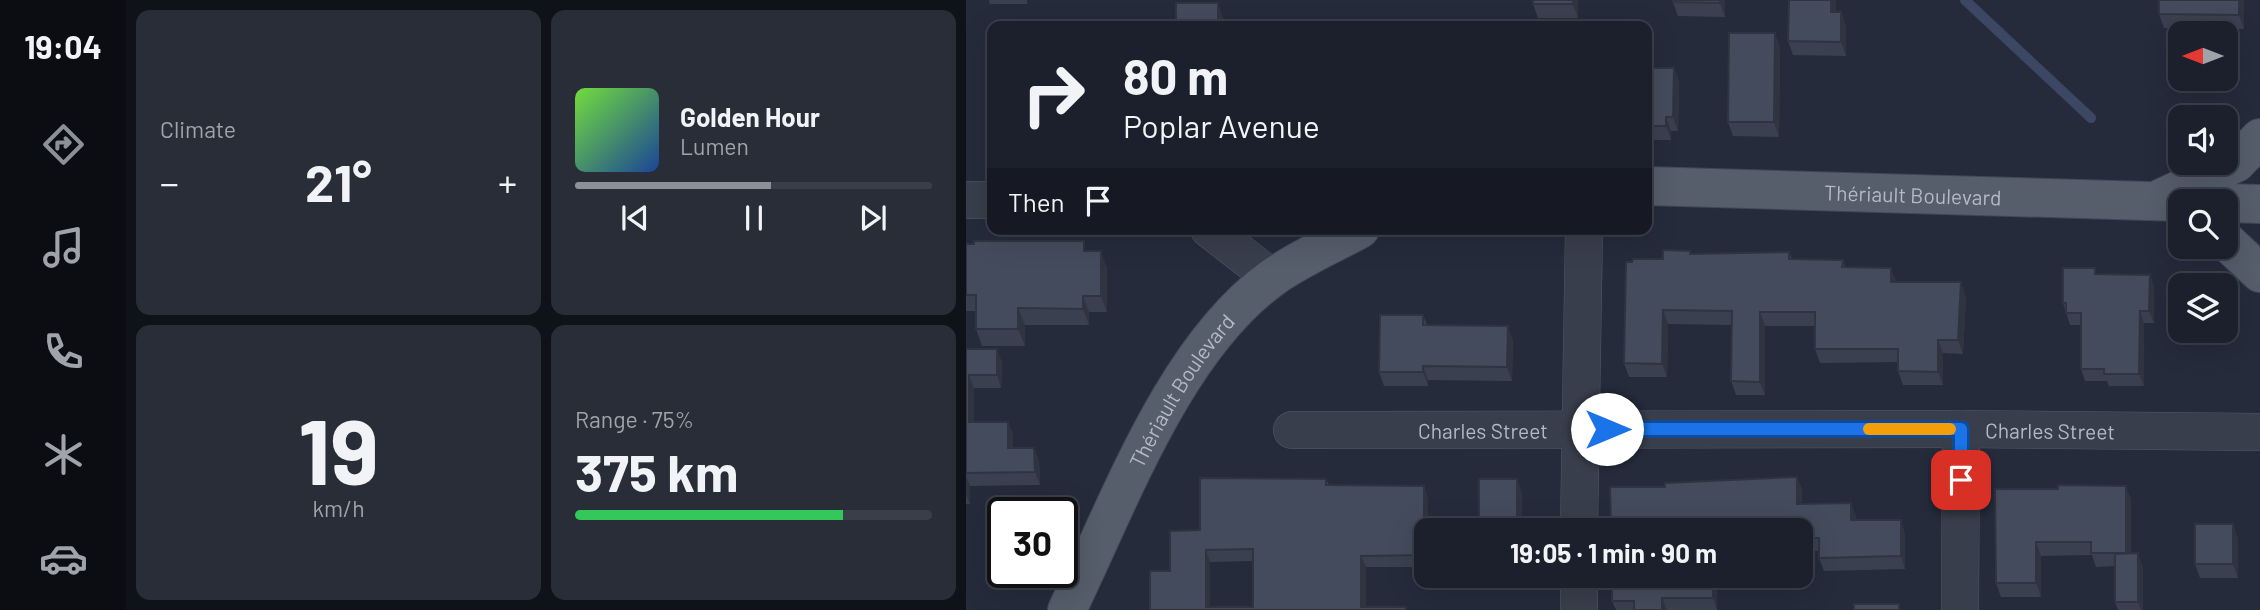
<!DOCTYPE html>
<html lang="en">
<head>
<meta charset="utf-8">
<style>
  body { margin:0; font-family:Barlow,sans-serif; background:#292d38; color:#f1f3f6; height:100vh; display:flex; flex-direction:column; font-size:26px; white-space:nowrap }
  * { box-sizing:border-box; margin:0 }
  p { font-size:23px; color:#a0a3a9 }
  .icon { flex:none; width:38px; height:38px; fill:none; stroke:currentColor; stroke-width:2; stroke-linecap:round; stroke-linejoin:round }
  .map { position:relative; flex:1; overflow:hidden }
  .drawer { display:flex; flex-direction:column; gap:10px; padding:10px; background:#0f1218; width:840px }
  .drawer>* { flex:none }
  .banner { position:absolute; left:21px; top:21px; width:665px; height:214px; border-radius:14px; box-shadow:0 7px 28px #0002,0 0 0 2px #3a3e48; background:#1c202c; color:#f1f3f6; overflow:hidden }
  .needle { width:46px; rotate:270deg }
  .tools { position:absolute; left:1202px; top:21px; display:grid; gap:14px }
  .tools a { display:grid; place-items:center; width:70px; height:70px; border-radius:14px; background:#1c202c; box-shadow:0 7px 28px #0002,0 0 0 2px #3a3e48; font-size:35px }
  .speed { position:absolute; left:21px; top:497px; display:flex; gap:14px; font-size:35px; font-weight:700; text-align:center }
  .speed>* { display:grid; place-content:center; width:91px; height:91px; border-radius:50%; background:#1c202c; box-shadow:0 7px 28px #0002,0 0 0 2px #3a3e48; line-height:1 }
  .speed .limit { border:4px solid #111; border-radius:10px; background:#fff; color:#111 }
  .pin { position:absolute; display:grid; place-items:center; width:60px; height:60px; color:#fff; margin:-30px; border-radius:14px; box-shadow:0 4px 10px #0006 }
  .me { position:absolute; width:77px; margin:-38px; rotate:90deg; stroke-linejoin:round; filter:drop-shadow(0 0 5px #0008) }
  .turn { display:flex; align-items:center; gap:24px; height:147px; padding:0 21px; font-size:32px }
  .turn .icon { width:91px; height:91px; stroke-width:2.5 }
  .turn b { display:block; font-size:49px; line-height:60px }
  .then { display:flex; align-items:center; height:66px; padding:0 21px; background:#0003; gap:14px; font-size:26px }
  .big { font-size:52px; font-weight:700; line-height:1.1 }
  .drawer .card { flex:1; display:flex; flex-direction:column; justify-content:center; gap:10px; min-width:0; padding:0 24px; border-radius:14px; background:#292d38 }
  .drawer .dial { align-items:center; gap:0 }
  .dial b { font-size:91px; line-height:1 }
  .song { display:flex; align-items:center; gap:21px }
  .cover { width:84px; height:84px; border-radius:10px; background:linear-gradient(135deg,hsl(100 70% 55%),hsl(220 70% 35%)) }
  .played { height:7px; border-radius:4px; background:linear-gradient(90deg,#8c9099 55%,#3a3e48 55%) }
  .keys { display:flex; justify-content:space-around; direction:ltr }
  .heat { display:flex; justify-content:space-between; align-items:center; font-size:38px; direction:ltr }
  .charge { height:10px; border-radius:5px; background:linear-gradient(90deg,#34c759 75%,#3a3e48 0) }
  .drawer .tiles { flex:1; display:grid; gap:10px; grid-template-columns:repeat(2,1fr) }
  .trip { position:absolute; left:448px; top:518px; width:399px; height:70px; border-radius:14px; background:#1c202c; box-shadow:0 7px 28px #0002,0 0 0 2px #3a3e48; font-weight:700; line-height:70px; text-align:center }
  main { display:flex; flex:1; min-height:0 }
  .dock { display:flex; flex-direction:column; width:126px; justify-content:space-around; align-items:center; background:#0b0d12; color:#a0a3a9 }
  .dock .icon { width:49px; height:49px }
  .dock .selected { color:#8c9099 }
  .dock b { font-size:32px; color:#f1f3f6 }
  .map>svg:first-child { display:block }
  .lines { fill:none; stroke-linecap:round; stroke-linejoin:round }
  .stream { stroke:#3b4763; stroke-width:10 }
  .minor-casing { stroke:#535966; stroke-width:38 }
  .major-casing { stroke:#414754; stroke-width:40 }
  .minor { stroke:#383e4b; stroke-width:37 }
  .major { stroke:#565d6b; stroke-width:38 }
  .wall { fill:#3a404f; fill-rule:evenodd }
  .shaded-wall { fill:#303440 }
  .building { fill:#444b5c; stroke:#303440; stroke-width:2; fill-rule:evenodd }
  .route-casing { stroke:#114b97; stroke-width:18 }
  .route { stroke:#1a73e8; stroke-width:12 }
  .slow { stroke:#f59e0b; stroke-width:12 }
  .labels { text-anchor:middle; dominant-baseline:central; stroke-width:6; stroke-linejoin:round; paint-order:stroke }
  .street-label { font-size:21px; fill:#b4b9c6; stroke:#1d2330 }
</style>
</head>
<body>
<main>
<nav class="dock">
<b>19:04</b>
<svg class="icon selected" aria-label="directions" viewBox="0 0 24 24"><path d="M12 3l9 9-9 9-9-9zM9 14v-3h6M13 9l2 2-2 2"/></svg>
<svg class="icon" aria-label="music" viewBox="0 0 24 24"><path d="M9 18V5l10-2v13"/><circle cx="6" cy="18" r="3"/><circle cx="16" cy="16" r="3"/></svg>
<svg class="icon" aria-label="phone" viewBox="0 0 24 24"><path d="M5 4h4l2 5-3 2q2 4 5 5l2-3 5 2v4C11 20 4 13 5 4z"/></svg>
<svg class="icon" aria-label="climate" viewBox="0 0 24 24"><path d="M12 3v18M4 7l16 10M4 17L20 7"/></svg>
<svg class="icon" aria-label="car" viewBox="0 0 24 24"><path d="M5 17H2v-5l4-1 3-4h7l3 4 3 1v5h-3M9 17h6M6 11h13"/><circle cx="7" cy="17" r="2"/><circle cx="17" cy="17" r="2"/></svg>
</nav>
<section class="drawer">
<div class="tiles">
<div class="card"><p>Climate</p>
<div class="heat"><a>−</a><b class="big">21°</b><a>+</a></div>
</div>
<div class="card">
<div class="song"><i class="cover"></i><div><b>Golden Hour</b><p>Lumen</p></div></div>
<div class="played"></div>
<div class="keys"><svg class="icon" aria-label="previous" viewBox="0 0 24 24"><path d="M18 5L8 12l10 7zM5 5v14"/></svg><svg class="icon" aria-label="pause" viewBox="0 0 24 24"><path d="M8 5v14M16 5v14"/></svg><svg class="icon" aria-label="next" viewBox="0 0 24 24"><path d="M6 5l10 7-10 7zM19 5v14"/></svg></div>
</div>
<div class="card dial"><b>19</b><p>km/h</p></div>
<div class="card"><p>Range · 75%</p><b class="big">375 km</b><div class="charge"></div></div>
</div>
</section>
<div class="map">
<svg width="1294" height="610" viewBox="0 0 1294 610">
  <rect width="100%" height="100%" fill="#252b3b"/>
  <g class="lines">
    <!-- stream -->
    <path class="stream" d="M999,0L1125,118"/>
    <!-- minor casing -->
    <g class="minor-casing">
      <g id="minor">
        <path d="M0,200H26"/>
        <path d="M243,229L306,278"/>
        <path id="s1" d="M326,430L995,429L1294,432"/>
        <path d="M613,530L618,229"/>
        <path d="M613,610V576"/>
        <path d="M994,610L995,429"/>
      </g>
    </g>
    <!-- major casing -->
    <g class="major-casing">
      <g id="major">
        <path id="s2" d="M681,186L1214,202"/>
        <path d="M1189,201L1270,163L1294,138"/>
        <path d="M1260,203L1294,204"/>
        <path d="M1260,241L1294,273"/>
        <path id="s3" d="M101,610C153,503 208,349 306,278C332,259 365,245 394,229"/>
      </g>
    </g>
    <!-- minor -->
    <use href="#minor" class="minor"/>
    <!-- major -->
    <use href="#major" class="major"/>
  </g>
  <!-- wall -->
  <path class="wall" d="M23,0H61V4H24Z
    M612,0V18H572L567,4Z
    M759,0V17L712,16L707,2Z
    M870,0V12H875L880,26V56L827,55L822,41Z
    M1278,0V29L1198,28L1193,14Z
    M814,47L813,137L767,136L762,122Z
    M681,68H708L713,82L712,131H705V140H682L681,137Z
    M0,244L121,251L141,268V312H123V325H59V346H16L10,329V311H0Z
    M823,252L826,259L877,260L879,267L930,282L1000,296L997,354L977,353V385H937L932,371V362L854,363L849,349V326H799V395H770L765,381L766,325L702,324L701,377H663L658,363L666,262L725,254Z
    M1131,274L1184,275L1188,287V323H1178V386H1143L1141,381H1119L1115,369V325H1104L1097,303Z
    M457,315L461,325L547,340L546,381L462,380V386H418L413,372Z
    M0,349L36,362L35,388H8V422H42L47,435V448H68L73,461L74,485L4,486V504H0Z
    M831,477L836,490V504L890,516V520L939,534V569L858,571L853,558V551H835V530H647L645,524L699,487Z
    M360,479L363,485L462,498V530H460V567H400V607L184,610L234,530ZM287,561V607H244V562Z
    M1029,489L1165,499V553L1177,567V610H1152L1149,602V566L1130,567L1126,555L1075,556V597H1035L1030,583Z
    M556,493V530H517L513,519Z
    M1272,538V578H1234L1229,564Z
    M751,576V610H650L646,601Z"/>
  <!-- shaded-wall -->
  <path class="shaded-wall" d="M607,0H612V18L607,4Z
    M754,0H759V17L754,3Z
    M865,0H870V26L865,12Z
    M1273,0H1278V29L1273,15Z
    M252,3L257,17V26H252Z
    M875,12L880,26V56L875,42Z
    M809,33L814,47L813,137L808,122Z
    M708,68L713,82L712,131L707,117Z
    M700,117L705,131V140L700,126Z
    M135,251L141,268V312L135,296Z
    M925,268L930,281L925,282Z
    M1184,275L1188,287V323L1183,311Z
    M995,282L1000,296L997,354L992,340Z
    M117,296L123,312V325L117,309Z
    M52,308L59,325V346L52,329Z
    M697,310L702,324L701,377L696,364Z
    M1174,311L1178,323V386L1173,374Z
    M794,312L799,326V395L794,382Z
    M542,326L547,340L546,381L541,367Z
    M972,340L977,353V385L972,372Z
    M31,349L36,362L35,388L31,375Z
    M457,366L462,380V386L457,372Z
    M3,375L8,388V435L3,422Z
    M42,422L47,435V461L42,448Z
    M68,448L73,461L74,485L69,472Z
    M0,476L4,486V504L0,494Z
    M831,477L836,490V517L831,504Z
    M551,479L556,493V530H555L551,519Z
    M458,486L462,498V530H460V561L458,555Z
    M1160,486L1165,499V566L1160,553Z
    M885,503L890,516V534L885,520Z
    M935,520L939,534V569L935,556Z
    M1267,524L1272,538V578L1267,564Z
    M1070,542L1075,556V597L1070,583Z
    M240,550L244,562V610L240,607Z
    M1172,553L1177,567V610H1175L1172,602Z
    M395,556L400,567V610L395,607Z
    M747,576H751V610L747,598Z
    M696,598L701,610H696Z"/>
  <!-- building -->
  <path class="building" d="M567,0H607V4H567Z
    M707,0H754V3L707,2Z
    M823,0H865V12H875V42L822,41Z
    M1193,0H1273V15L1193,14Z
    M210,3H252V26H172L173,23H210Z
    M763,33H809L808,122H762Z
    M681,68H708L707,117H700V126H681Z
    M8,241H118V251H135V296H117V309L52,308V329H10V295H0V244H8Z
    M697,250L724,251V254L823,252V259L877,260L876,267L925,268V282H995L992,340H972V372L932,371V349H849V312H794V382L765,381L766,311L697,310L696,364L658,363L660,262H666L667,259H697Z
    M1097,268H1129V274L1184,275L1183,311H1174L1173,374H1138V369H1115V313H1100V303H1097Z
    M414,315H457V325L542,326L541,367L457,366V372H413Z
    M0,349H31V375H3V422H42V448H68L69,472L0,473Z
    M831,477V504L885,503V520H935V556L853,558V538H835V530H699V524H645L644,487H699V483Z
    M234,478L360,479V485L458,486V555L395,556V607H440V610H184V571H204V531L234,530ZM287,549V607H240V550Z
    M513,479H551V519H513Z
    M1092,485L1160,486V553H1125V542H1070V583H1030L1029,489H1092Z
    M1229,524H1267V564H1229Z
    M1172,553V602H1149V554Z
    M646,576H747V598H696V610H668V601H646Z
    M888,604H933V610H888Z"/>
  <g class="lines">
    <!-- route casing -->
    <g class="route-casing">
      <path id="route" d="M641,429H995V480"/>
    </g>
    <!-- route -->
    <use href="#route" class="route"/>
    <!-- slow -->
    <path class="slow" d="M903,429H984"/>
  </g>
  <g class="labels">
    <!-- street labels -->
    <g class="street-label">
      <text stroke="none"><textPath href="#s2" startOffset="266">Thériault Boulevard</textPath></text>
      <text stroke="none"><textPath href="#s3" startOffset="248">Thériault Boulevard</textPath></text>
      <text stroke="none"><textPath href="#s1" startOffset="191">Charles Street</textPath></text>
      <text stroke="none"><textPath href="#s1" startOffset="758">Charles Street</textPath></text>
    </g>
  </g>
</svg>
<div class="tools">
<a><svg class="needle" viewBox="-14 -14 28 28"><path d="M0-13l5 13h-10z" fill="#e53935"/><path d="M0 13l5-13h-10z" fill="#a0a3a9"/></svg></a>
<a><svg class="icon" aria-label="sound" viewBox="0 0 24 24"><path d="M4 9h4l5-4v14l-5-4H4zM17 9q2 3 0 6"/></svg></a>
<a><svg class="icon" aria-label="search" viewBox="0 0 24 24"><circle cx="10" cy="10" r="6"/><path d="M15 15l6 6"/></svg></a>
<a><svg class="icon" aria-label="layers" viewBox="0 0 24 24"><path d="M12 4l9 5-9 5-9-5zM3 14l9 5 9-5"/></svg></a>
</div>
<div class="speed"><div class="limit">30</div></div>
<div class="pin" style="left:995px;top:480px;background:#d93025"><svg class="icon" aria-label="arrive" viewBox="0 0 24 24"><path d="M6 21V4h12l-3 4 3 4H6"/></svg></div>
<svg class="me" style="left:641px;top:429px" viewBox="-20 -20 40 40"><circle r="19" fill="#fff"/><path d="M0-13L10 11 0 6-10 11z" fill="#1a73e8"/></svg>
<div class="trip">19:05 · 1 min · 90 m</div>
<div class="banner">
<div class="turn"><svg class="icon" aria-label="right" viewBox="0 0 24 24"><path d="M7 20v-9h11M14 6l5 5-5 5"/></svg><div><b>80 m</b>Poplar Avenue</div></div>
<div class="then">Then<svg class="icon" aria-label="arrive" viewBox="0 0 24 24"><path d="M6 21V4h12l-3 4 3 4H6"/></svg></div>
</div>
</div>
</main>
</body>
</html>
